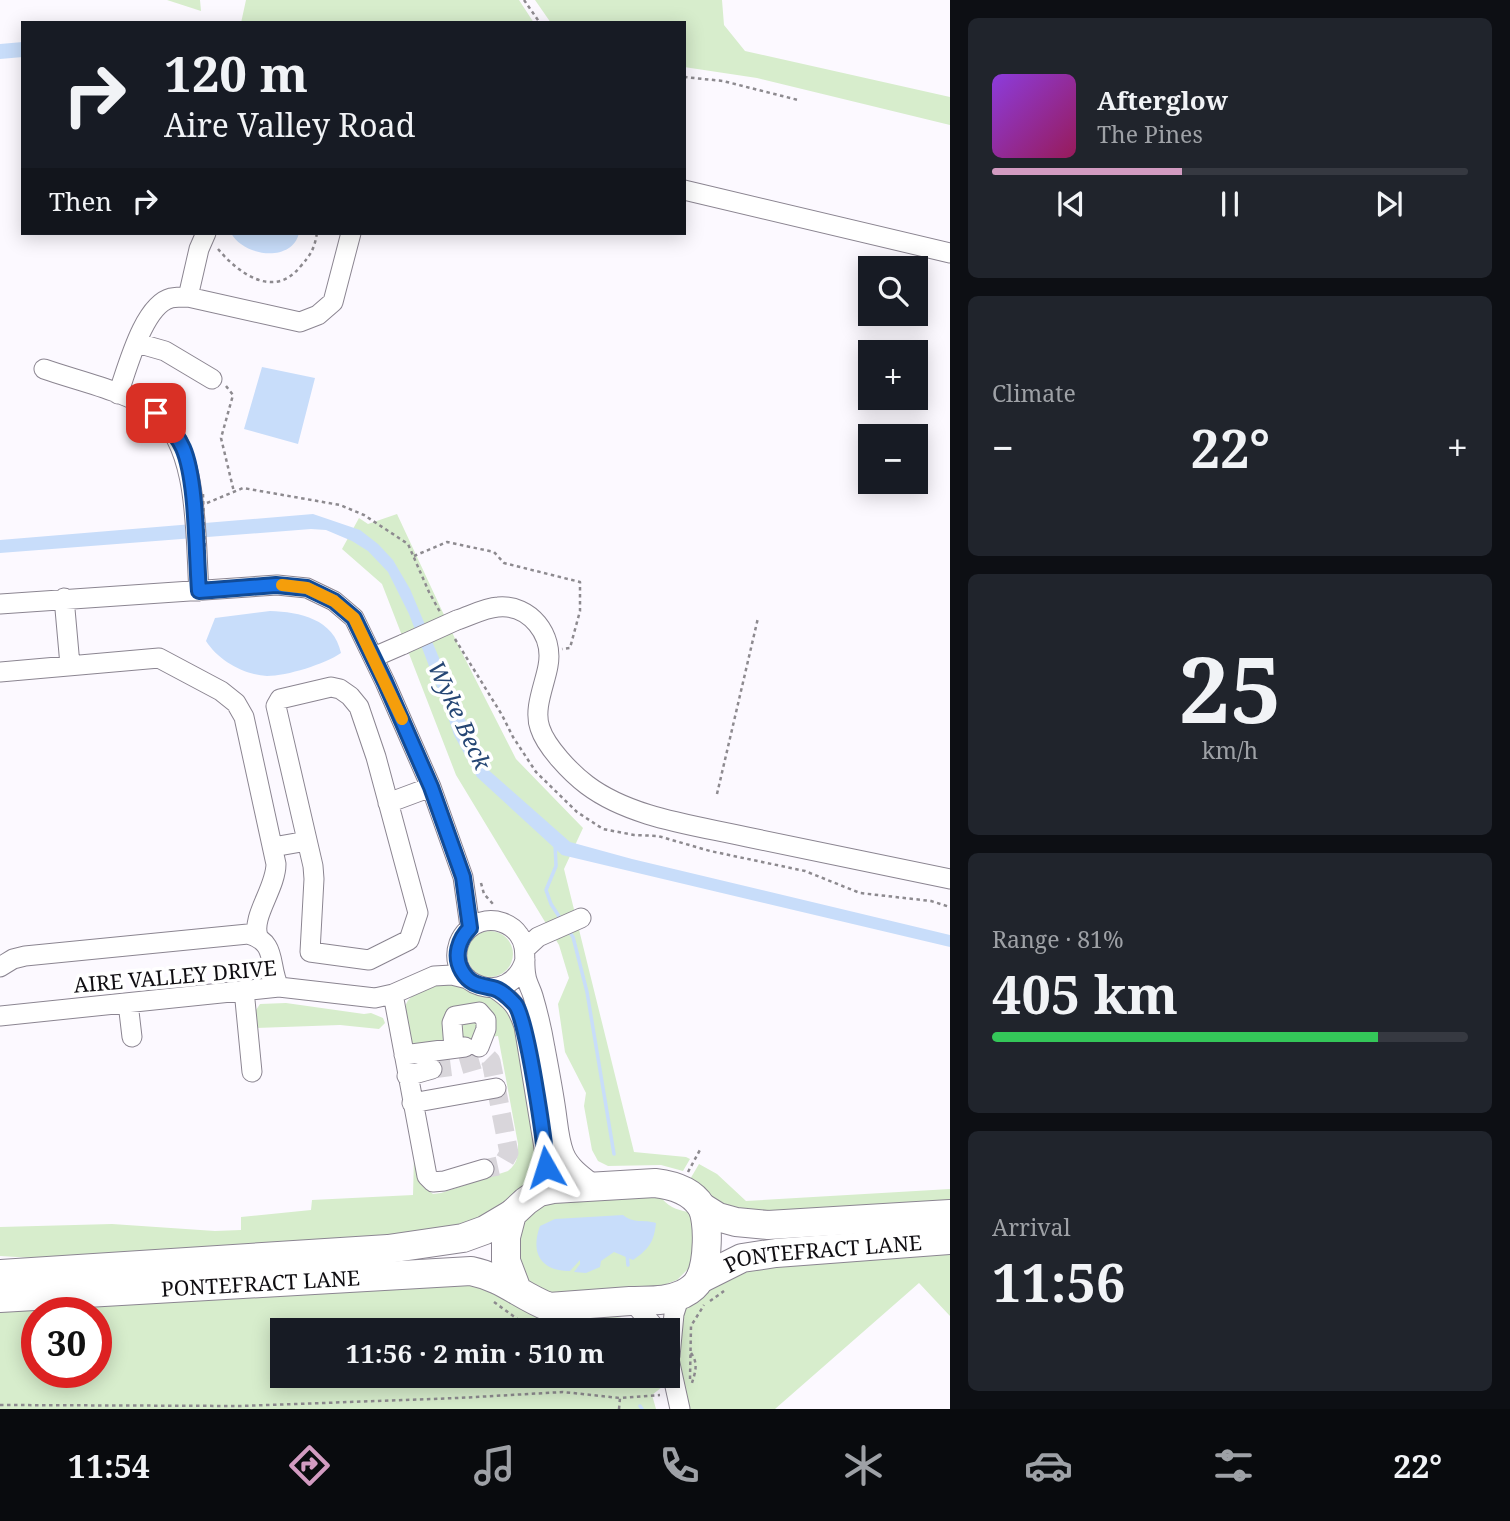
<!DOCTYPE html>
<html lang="en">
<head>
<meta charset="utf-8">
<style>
  body { margin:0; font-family:"Noto Serif",serif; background:#20242c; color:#f1f3f6; height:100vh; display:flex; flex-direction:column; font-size:26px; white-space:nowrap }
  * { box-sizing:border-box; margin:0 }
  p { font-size:23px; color:#9ea1a6 }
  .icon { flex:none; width:38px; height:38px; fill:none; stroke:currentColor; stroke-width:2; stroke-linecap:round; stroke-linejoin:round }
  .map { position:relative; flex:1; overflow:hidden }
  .sheet { display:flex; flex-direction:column; gap:18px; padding:18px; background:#0d0f14; width:560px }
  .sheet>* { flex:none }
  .top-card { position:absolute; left:21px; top:21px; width:665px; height:214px; border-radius:0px; box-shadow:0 4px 18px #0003; background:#171b24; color:#f1f3f6; overflow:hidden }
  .controls { position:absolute; left:858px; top:256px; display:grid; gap:14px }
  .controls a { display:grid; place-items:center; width:70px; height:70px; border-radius:0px; background:#171b24; box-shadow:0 4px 18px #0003; font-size:35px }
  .speed { position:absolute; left:21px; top:1297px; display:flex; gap:14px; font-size:35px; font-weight:700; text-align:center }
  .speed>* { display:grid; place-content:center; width:91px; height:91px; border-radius:50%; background:#171b24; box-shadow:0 4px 18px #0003; line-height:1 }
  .speed .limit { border:10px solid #d22; background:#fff; color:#111 }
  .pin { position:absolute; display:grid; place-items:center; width:60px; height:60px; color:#fff; margin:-30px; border-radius:14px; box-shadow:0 4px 10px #0006 }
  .me { position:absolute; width:77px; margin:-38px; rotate:354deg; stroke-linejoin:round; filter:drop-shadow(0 0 5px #0008) }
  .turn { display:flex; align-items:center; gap:24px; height:147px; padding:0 28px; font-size:32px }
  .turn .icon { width:91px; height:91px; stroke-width:2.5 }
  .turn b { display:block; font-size:49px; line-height:60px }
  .then { display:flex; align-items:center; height:66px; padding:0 28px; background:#0003; gap:14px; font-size:26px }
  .big { font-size:52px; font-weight:700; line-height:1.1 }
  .sheet .card { flex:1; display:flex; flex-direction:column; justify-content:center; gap:10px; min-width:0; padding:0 24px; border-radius:10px; background:#20242c }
  .sheet .dial { align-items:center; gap:0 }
  .dial b { font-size:91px; line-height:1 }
  .song { display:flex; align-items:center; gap:21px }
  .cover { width:84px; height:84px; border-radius:10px; background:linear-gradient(135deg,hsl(270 70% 55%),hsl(330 70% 35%)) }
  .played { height:7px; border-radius:4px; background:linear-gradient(90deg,#d29bc1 40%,#363941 40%) }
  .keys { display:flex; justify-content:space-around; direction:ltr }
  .heat { display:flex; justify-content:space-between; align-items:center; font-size:38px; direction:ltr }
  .charge { height:10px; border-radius:5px; background:linear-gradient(90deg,#34c759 81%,#363941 0) }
  .trip { position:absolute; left:270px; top:1318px; width:410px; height:70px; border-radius:0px; background:#171b24; box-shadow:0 4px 18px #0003; font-weight:700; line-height:70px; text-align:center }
  .dock { display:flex; height:112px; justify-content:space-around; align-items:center; background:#090b0e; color:#9ea1a6 }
  .dock .icon { width:49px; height:49px }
  .dock .current { color:#d29bc1 }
  .dock b { font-size:32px; color:#f1f3f6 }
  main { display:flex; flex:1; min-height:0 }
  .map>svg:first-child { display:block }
  .green { fill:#d7edcc; fill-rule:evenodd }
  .water { fill:#c8ddfa }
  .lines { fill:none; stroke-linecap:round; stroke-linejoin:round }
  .stream { stroke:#c8ddfa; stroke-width:3.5 }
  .minor-tunnel { stroke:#d9d6db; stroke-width:19; stroke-dasharray:19 10; stroke-linecap:butt }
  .minor-casing { stroke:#8b8591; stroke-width:21 }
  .highway-casing { stroke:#8b8591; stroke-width:30 }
  .path { stroke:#8d8a8f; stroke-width:2.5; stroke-dasharray:3.5 3.5; stroke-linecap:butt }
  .minor { stroke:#fff; stroke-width:19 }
  .highway { stroke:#fff; stroke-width:28 }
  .minor-bridge-casing { stroke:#8b8591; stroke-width:21; stroke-linecap:butt }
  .path-bridge { stroke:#8d8a8f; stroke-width:2.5; stroke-dasharray:3.5 3.5; stroke-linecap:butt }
  .minor-bridge { stroke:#fff; stroke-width:19 }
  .route-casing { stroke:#114b97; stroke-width:18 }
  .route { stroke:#1a73e8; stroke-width:12 }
  .slow { stroke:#f59e0b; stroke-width:12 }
  .labels { text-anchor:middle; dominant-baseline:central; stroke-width:7; stroke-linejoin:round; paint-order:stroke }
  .street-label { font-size:21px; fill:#100e12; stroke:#fff }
  .water-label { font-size:23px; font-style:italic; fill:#254674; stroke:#fff }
</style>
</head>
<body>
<main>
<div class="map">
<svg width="950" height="1409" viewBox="0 0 950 1409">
  <rect width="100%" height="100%" fill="#fcf9ff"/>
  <!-- green -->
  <path class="green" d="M167,0H200L201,11Z
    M246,0H519L534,23H241Z
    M535,0H722L724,25L745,51L950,97V125L757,78L684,67V23H551Z
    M397,514L458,645L516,759L583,828L564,869L634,1152L686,1157L690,1159L683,1171L661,1165L608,1166L598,1161L592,1150L584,1106L586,1093L565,1052L558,1004L569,978L559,945L456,775L382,584L342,549L359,518L368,524Z
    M467 954a23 23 0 1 1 46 0a23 23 0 1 1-46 0Z
    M441,982C469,984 492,994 513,1012L541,1174L487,1221L433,1233L33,1258L0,1256V1227L112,1224L215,1231L241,1230V1217L311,1210L312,1200L413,1195L414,1156L419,1182L433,1194L441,1193L508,1171C518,1163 518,1156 518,1144L498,1036L413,1046C402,1002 396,1001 441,982Z
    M286,1003L364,1014L371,1013L383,1018L385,1023L379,1029L340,1025L256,1028V1010L260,1004Z
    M699,1164L717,1174L746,1201L950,1189V1202H911L882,1210L759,1217L730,1211L689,1181Z
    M659,1195C667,1206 676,1210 689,1212L695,1220L691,1266L677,1280L658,1287L558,1293C539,1291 520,1280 516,1260C513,1249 520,1232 522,1221L546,1204Z
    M950,1240V1316L919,1283L775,1409H680L674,1314L719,1268Z
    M455,1280C468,1283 486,1285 497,1292C513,1301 526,1316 544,1319C573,1325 625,1305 645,1330H282V1376H664L667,1383L652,1395L656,1409H0V1305ZM37,1312H96V1372H37Z"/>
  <!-- water -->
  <path class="water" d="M23,42V57L0,59V44Z
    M231,233H299C292,263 244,257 231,233Z
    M262,367L315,378L298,444L244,429Z
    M313,514L360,530L378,544L393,560L410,589L485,767L570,842L632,859L950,935V947L562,855L477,777L454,735L444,705L409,614L388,572L368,551L352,541L326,530L311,529L0,553V540Z
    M270,611C300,612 334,619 341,653C325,664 287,676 267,676C244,675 218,660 206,641L215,618Z
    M623,1215C634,1224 643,1219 656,1223C654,1242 649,1249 633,1260L614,1252L601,1261L600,1267L586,1273L574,1272L580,1264V1260L570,1271C541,1271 530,1253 540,1226L555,1219Z"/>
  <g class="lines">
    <!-- stream -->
    <path class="stream" d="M555,844L556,866L546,890L551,904L560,918
      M568,930L573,937L587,992L614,1154
      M627,1253L628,1265
      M640,1406L642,1409"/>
    <!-- minor-tunnel -->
    <path class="minor-tunnel" d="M432,1069L456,1066L487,1057L491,1061L509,1153L502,1165L484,1169"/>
    <!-- minor casing -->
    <g class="minor-casing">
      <path id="minor" d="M684,190L950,253
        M188,297L199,249L206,233
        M137,343L165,351L212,379
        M44,369C78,381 126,391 155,412C200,447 195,538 199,591
        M118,394C127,370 143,305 171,298C176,297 183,297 188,297L300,322L318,315L333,302L351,233
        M64,598L70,665
        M0,604L277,585L307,588L334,601L354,618L385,682L431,787L463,877L470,927
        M457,620C470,616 484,608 498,607C530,604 554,635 548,666C545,684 533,709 540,728C546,747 571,773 587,785C631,818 694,825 747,837C815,851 882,865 950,879
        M374,657L404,644
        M0,672L159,658L221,691L236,703L244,717L276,864C276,888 251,917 258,936
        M331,687L340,689L350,696L359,707L376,757L418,913L409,940L369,960L310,952L314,879L313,866L276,706L280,699Z
        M388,803L431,787
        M273,847L307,841
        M525,949L538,937L581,918
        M525,960C510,1009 444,986 459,943C463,933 471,925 481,922C495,918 511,923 519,935C528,947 523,962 526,976C527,983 531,989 533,996C538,1013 542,1030 545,1048C549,1069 553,1090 556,1111C558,1125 559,1140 564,1153C570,1168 584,1177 597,1187
        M0,967L13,959L25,956L248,934C278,942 268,965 279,987
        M494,988C512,1000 517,1006 524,1026L545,1154L546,1167L536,1194
        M244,990L252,1072
        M393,994L427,1176L433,1182L444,1181L484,1169
        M128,1003L132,1037
        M0,1016L279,987L375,998L393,994L434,976L452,975L468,979
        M454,1048L452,1023L455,1016L479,1012L486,1020V1029L479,1047
        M404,1055L465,1047
        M407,1076L432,1069
        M412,1103L496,1088
        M632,1301L657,1330
        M667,1350L680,1409
        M670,1356L674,1314L680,1295"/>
    </g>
    <!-- highway casing -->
    <g class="highway-casing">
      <g id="highway">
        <path d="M702,1207L718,1217L736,1222L768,1225L950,1214"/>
        <path d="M0,1274L388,1249L463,1238L485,1230L512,1214"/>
        <path id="s1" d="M700,1279L742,1258L776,1253L950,1240"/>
        <path id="s2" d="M0,1298L471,1271C504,1278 519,1295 549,1307C576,1305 603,1303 630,1301C648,1300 666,1302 683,1294C689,1291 696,1286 699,1280C708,1265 710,1220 701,1206C691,1190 672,1185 655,1183L553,1189L539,1192L526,1201L512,1214L506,1237V1261L517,1290"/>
      </g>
    </g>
    <!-- path -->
    <path class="path" d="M524,0L540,23
      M684,77L723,81L798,100
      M218,249C239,274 274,299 300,267C311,254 314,250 317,233
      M226,386L233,395L221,438L234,492
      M207,503L243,488L340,505L364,515L408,544L429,592L440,612
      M414,556L447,542L494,552L504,563L580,582V611L570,648L562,649
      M455,639L502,715L513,737L536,772L577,812L603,829L634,835L658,836L710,851L805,871L860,893L931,901L950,907
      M717,794L758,618
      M481,883L484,894L493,904
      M688,1172L701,1148
      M710,1301L724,1291
      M494,1302L527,1326L549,1330
      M570,1330L625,1327L629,1330
      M691,1353C699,1364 695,1373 691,1386
      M653,1376V1384L660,1386
      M690,1379L691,1326L704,1305
      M0,1405L241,1406L458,1398L563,1392L620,1398
      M619,1409L620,1398L660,1395"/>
    <!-- minor -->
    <use href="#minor" class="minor"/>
    <!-- highway -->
    <use href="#highway" class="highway"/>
    <!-- minor-bridge casing -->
    <g class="minor-bridge-casing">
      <path id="minor-bridge" d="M404,644L457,620"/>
    </g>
    <!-- path-bridge -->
    <path class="path-bridge" d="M203,494L205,555"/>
    <!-- minor-bridge -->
    <use href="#minor-bridge" class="minor-bridge"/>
  </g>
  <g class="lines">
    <!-- route casing -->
    <g class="route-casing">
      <path id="route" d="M156,413C166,424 177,434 183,448C197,480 196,553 199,591L276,585L307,588L334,601L354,618L385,682L431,787L463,877L470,928C459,939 453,956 462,971C470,985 480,985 493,988C502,990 509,998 515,1004C527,1018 545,1143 546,1167"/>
    </g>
    <!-- route -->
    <use href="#route" class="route"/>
    <!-- slow -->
    <path class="slow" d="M282,585L307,588L334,601L354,618L402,719"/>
  </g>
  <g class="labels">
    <!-- street labels -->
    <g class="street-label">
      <text transform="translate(175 976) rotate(-5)">AIRE VALLEY DRIVE</text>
      <text stroke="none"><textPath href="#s1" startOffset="128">PONTEFRACT LANE</textPath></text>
      <text stroke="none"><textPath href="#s2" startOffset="261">PONTEFRACT LANE</textPath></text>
    </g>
    <!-- water labels -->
    <g class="water-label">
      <text transform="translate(460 715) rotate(65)">Wyke Beck</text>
    </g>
  </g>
</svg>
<div class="controls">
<a><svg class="icon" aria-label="search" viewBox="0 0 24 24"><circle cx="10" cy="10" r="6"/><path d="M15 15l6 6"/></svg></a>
<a>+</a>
<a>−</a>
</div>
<div class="speed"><div class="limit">30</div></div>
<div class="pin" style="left:156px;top:413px;background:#d93025"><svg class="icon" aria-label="arrive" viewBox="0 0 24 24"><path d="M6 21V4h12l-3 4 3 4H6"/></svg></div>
<svg class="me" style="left:546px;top:1167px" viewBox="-20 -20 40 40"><path d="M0-17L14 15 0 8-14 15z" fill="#1a73e8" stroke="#fff" stroke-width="4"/></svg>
<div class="trip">11:56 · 2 min · 510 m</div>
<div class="top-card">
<div class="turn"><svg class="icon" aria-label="right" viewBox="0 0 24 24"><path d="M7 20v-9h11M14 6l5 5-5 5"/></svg><div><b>120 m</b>Aire Valley Road</div></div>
<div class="then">Then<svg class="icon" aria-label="right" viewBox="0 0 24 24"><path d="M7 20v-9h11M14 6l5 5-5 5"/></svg></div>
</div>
</div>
<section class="sheet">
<div class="card">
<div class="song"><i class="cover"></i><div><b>Afterglow</b><p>The Pines</p></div></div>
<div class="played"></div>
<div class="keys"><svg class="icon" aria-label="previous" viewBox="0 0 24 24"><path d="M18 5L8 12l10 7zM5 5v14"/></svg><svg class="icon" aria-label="pause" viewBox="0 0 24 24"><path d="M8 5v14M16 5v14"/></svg><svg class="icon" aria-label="next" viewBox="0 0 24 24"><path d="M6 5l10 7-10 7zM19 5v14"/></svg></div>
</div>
<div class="card"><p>Climate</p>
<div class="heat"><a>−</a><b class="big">22°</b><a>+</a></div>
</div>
<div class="card dial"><b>25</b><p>km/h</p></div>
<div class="card"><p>Range · 81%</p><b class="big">405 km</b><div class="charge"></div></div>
<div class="card"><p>Arrival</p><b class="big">11:56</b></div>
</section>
</main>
<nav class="dock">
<b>11:54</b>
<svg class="icon current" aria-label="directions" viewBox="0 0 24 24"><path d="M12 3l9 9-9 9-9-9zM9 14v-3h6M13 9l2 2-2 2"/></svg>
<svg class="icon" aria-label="music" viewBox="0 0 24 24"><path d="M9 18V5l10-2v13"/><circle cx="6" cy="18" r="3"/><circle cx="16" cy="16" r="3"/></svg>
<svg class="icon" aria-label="phone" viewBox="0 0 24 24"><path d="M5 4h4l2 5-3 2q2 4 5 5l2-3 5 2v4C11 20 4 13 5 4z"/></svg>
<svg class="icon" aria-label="climate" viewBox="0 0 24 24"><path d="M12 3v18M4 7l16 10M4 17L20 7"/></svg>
<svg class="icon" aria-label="car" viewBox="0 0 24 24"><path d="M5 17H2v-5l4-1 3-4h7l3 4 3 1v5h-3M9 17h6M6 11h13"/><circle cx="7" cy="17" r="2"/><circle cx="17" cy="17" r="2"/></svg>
<svg class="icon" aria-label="filters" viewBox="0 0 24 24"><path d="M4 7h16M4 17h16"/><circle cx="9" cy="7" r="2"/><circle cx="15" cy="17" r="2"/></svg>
<b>22°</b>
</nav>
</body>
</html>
